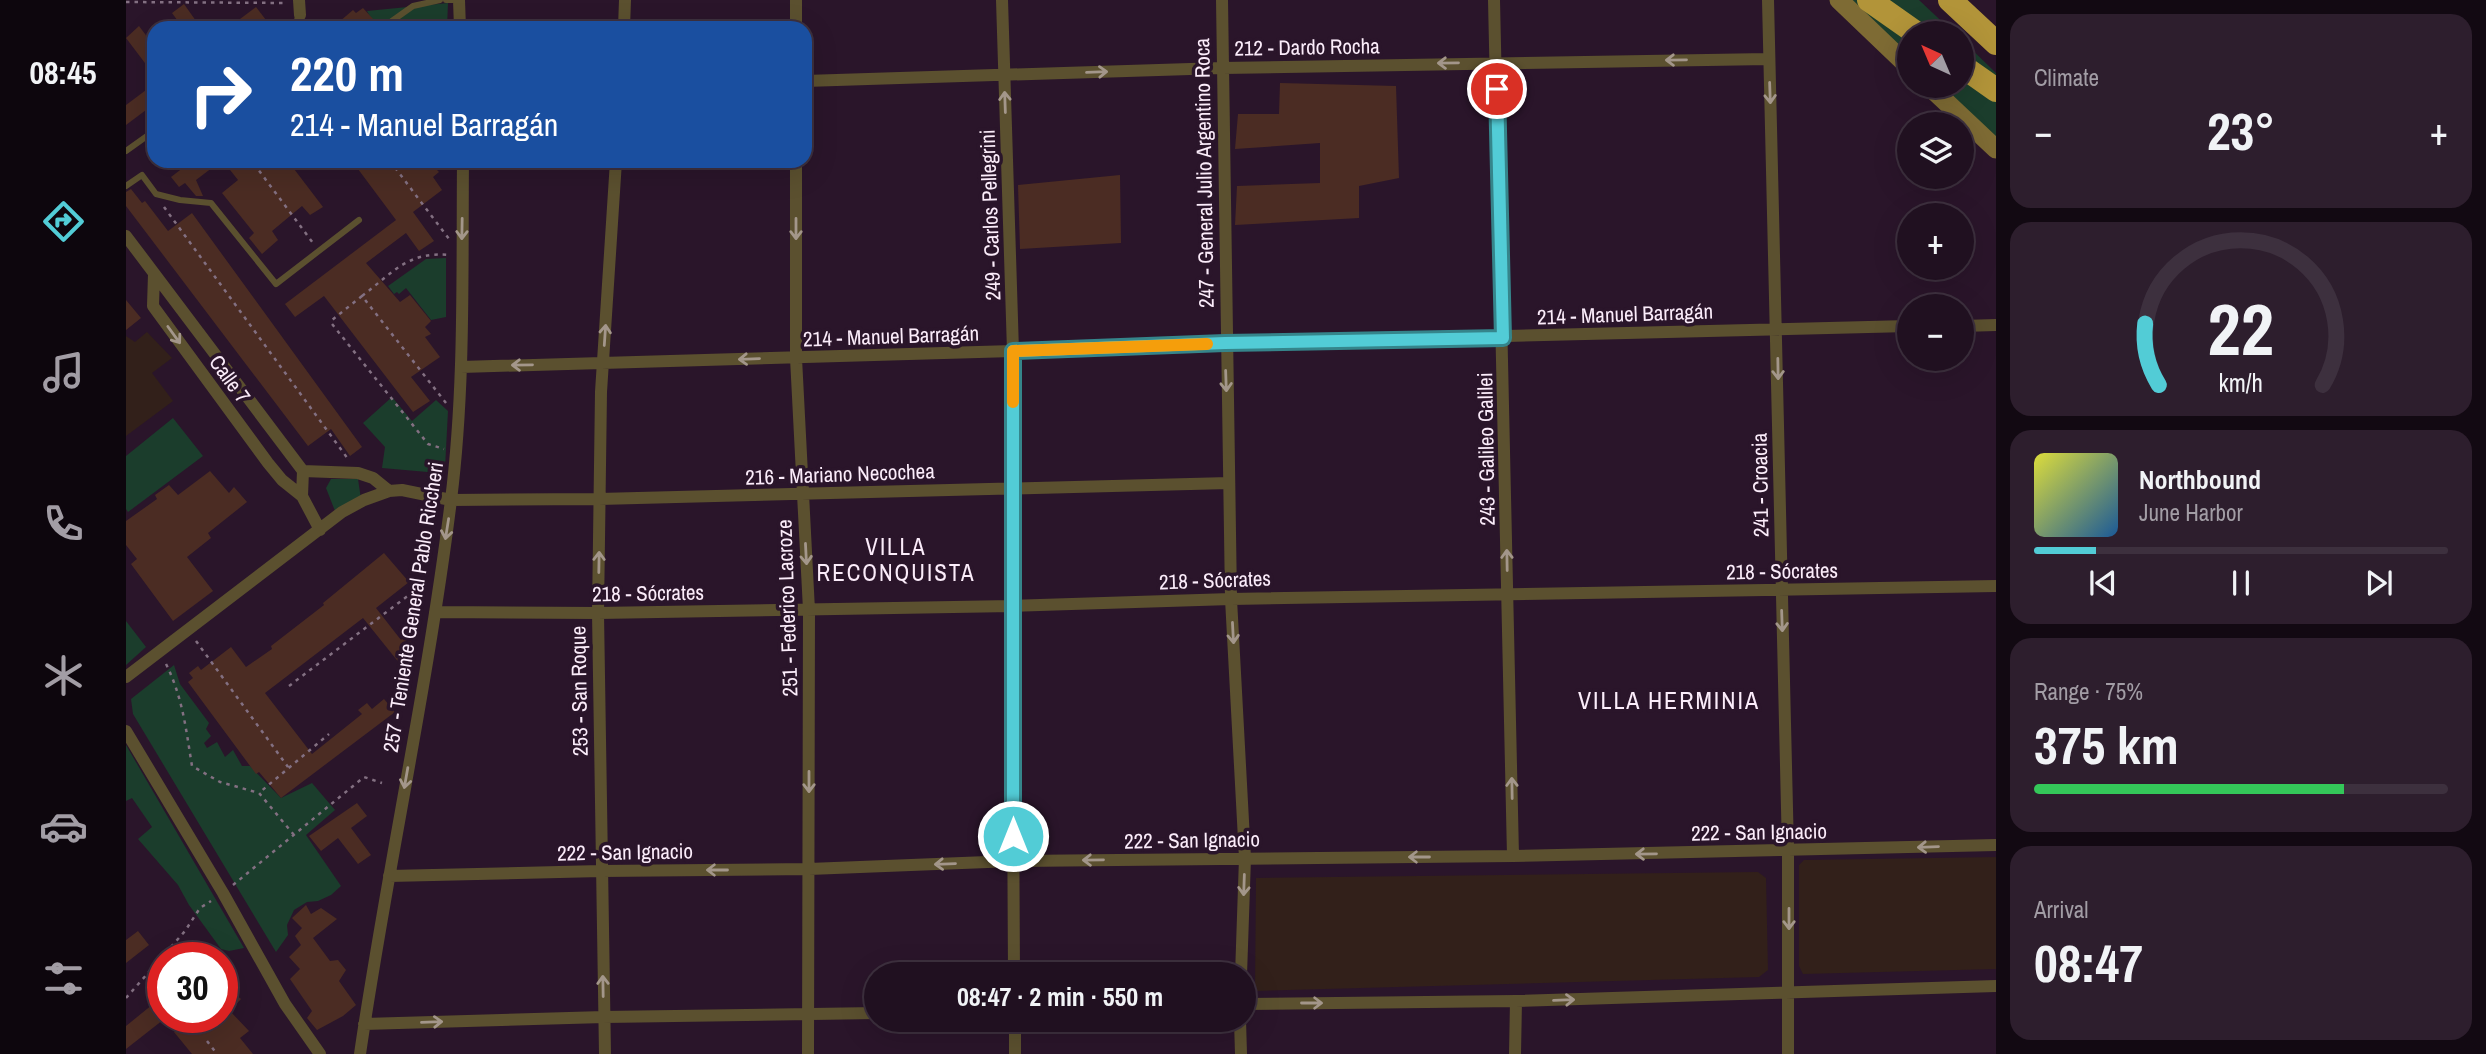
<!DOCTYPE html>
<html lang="en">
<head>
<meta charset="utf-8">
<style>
  body { margin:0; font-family:"Archivo Narrow",sans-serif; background:#2d1e2d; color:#f1f3f6; height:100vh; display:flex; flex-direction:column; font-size:26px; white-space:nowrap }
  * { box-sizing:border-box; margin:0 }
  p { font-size:23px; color:#a29da5 }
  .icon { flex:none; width:38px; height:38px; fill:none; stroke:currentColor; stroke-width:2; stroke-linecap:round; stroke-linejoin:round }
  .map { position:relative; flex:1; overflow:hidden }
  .details { display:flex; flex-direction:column; gap:14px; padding:14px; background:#120912; width:490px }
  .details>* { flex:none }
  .banner { position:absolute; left:21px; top:21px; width:665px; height:147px; border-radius:21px; box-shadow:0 7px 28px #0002,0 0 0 2px #3d303e; background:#1a4fa0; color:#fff; overflow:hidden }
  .needle { width:46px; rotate:316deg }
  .tools { position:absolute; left:1771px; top:21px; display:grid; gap:14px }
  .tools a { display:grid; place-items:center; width:77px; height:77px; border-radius:50%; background:#201020; box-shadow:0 7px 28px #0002,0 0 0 2px #3d303e; font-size:35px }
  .speed { position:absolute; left:21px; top:942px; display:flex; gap:14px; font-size:35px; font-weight:700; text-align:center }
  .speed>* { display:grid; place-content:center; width:91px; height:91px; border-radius:50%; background:#201020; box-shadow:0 7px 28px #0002,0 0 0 2px #3d303e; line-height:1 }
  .speed .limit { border:10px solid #d22; background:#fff; color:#111 }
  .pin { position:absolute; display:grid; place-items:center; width:60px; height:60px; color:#fff; margin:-30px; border:4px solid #fff; border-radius:50%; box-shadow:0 2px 7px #0007 }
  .me { position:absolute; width:77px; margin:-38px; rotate:0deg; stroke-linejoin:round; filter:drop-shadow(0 0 5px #0008) }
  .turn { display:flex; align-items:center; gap:24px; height:147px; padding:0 28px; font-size:32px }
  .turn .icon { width:91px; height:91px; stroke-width:2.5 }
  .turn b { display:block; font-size:49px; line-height:60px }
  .big { font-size:52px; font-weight:800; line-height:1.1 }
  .details .card { flex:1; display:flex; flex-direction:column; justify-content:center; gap:10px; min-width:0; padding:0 24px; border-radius:21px; background:#2d1e2d }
  .details .dial { align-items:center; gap:0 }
  .dial svg { height:182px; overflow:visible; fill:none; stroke:#3d303e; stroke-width:7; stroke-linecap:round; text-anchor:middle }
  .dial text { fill:#f1f3f6; stroke:none }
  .song { display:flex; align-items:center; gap:21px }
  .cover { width:84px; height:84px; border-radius:10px; background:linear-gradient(135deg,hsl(60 70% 55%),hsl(210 70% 35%)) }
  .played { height:7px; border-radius:4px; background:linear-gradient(90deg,#52ccd6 15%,#3d303e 15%) }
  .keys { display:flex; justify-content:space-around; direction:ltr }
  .heat { display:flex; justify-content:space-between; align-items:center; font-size:38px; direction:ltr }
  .charge { height:10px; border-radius:5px; background:linear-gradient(90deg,#34c759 75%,#3d303e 0) }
  .trip { position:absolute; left:738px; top:962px; width:392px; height:70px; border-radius:35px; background:#201020; box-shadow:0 7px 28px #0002,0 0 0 2px #3d303e; font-weight:800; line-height:70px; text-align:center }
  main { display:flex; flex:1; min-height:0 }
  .dock { display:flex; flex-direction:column; width:126px; justify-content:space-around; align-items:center; background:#0d060d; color:#a29da5 }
  .dock .icon { width:49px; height:49px }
  .dock .on { color:#52ccd6 }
  .dock b { font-size:32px; color:#f1f3f6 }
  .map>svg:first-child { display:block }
  .industrial { fill:#32201a }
  .green { fill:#1b3d2c }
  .building { fill:#4b2c23 }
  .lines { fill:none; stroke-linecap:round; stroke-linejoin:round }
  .path { stroke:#837082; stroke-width:2.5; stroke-dasharray:3.5 5; stroke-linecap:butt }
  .lane { stroke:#5b502f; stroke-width:6 }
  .street { stroke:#5b502f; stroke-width:12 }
  .secondary { stroke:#7e6b34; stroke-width:19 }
  .highway { stroke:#b29439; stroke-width:24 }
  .oneway { stroke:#a3968a }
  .route-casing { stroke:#35858b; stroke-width:18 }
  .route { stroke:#52ccd6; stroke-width:12 }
  .slow { stroke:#f59e0b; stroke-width:12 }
  .labels { text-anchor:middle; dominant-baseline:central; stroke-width:7; stroke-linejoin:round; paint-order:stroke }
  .street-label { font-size:21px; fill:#fbecfa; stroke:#2a152a }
  .neighbourhood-label { font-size:23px; letter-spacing:2px; fill:#fbecfa; stroke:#2a152a }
  .quarter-label { font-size:24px; letter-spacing:2px; fill:#fbecfa; stroke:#2a152a }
</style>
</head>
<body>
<main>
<nav class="dock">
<b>08:45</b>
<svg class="icon on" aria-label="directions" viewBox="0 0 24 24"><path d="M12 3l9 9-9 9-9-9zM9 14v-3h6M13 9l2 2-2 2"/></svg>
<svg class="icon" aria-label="music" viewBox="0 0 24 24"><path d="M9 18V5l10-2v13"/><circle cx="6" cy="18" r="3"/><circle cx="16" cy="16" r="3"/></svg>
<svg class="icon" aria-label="phone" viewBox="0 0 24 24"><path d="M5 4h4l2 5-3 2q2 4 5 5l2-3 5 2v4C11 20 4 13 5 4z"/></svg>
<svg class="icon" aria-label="climate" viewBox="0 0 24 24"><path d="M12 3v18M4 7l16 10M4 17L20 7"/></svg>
<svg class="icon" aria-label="car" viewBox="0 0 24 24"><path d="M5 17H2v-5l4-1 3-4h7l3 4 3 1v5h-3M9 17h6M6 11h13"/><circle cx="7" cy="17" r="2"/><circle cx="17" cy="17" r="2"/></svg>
<svg class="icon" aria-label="filters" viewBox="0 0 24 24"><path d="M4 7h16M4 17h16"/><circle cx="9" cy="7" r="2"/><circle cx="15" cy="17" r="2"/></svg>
</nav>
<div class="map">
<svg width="1870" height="1054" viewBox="0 0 1870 1054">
  <rect width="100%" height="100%" fill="#2a152a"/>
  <!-- industrial -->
  <path class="industrial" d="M21,332L46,358L26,373L47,401L0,436V336L9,342Z
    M1870,857V969L1677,974L1673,966V865L1678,860Z
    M1632,872L1640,878L1642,970L1633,977L1129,991L1130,878Z"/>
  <!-- green -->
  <path class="green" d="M1716,0H1731L1783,37V62Z
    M1749,0H1793L1828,33H1797Z
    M322,3L321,28H275L270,22L260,28H250L241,11Z
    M1836,40L1870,73V84L1836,60Z
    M1836,74L1870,98V142L1809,86H1836Z
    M320,258V317L305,320L280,288L273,294L271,292L268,294L262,286L300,259Z
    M266,397L286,421L310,400L322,411L319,468L313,473L256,468L259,447L237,423Z
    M47,418L77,456L2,512L0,509V456Z
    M205,479H232L235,499L209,511L200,488Z
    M0,621L20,647L0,665Z
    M48,665L54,684L83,723L80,729L85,736L78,743L81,748L91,742L99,757L107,750L116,766H124L155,798L186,783L209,810L180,835L215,886L205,895L192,901L181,902L168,910L161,925L162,935L150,952L7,714L5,699Z
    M0,745L118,948L103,951L95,949L63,905L52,885L12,839L26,827L6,798L0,801Z"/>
  <!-- building -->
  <path class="building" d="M58,4L75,28H57L46,13Z
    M130,7L140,20L129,28H102Z
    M237,8L247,19L236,28H206L227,10L230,13Z
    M13,26L28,46V75L0,38Z
    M1154,83L1270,86L1273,178L1233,186V218L1109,225L1111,186L1194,183V143L1109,149L1112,114H1153Z
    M28,84V104L0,125V105Z
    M66,161H95L70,180L77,196H70L59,183L53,187L45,177Z
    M97,161H162L197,207L184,215L176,206L146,231L152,240L136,254L123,238L128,233L96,193L112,180Z
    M226,161H316L309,168L313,172L307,177L316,190L287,212L308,241L293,251L280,233L240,263L274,302L284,295L305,321L299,327L305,334L299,337L314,357L285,377L304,401L287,412L198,296L169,317L159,304L270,220Z
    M994,175L995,243L894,249L892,185Z
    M5,189L16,203L19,201L42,231L66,213L236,447L224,456L205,429L182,446L0,206V192Z
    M0,300L15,318L0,330Z
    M84,471L103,493L108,487L121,502L82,533L85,538L61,557L87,591L47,621L5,564L11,559L0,545V521L31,499L29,495L43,485L52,495Z
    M258,553L283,582L250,608L275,640L280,635L287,644L285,661L274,664L237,618L139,693L186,754L236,714L232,710L241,703L246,709L258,699L269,712L155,798L133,772L130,774L62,682L67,678L63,673L72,666L75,670L105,647L120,667L146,649L145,646L198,605L197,603Z
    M231,803L241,816L225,828L245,855L232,864L212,838L195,851L183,836Z
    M180,905L185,914L195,908L211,919L187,938L204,961L212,960L220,970L213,981L230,1005L217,1016L191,1030L181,1018L186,1011L164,979L174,969L163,957L175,945L169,936L176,928L166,918Z
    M12,931L23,945L0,963V940Z
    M107,992L115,999L104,1011L123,1031L114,1038L127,1054H66L48,1032L70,1017H96V999Z
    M37,996V1020L0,1049V1026Z"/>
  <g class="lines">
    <!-- path -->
    <path class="path" d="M0,2L160,3
      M264,161L323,239
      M128,164L187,243
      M38,207L222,459
      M236,296L206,320V324L302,444L318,449
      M320,403L236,296C269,271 282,251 325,255
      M70,641L162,767
      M40,664C57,698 60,730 66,766L94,782L133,793
      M163,686L300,582
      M168,835L133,793L203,734
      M107,885L238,777L256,783
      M0,998L59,931L74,908L85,901
      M81,1041L91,1054"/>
    <!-- lane -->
    <path class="lane" d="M320,0H333
      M166,28L174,15
      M256,28L287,6L314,0
      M0,151L28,131
      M0,186L16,175L30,194L54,200L85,203L150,284L233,220"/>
    <!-- street -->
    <path class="street" d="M173,0L174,15
      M333,0L334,28
      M876,0L887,351L886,606L888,975
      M1096,0L1105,599L1119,858L1115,975
      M1368,0L1387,856
      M1642,0L1662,851V1054
      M498,28L499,0
      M670,28V0
      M679,81L1096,68L1642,59
      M670,161V358L683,610L682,1054
      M0,236L177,471L176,496L194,530
      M28,274L27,306L142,463L156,480L176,496
      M1836,326L1870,325
      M335,367L887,351L1099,343L1783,326
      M177,471L232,473L247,478L263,491
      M309,612L472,613L886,606L1105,599L1870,586
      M0,677L216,512L238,500L263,491L276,490L325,500L473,499L1103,483
      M0,731L97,893L159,1004L194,1054
      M263,876L475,871L683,869L887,861L1387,856L1870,845
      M1118,1004L1390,1001L1870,986
      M889,1020V1054
      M1114,1020L1115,1054
      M238,1024L478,1017L751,1013
      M234,1054C261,869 302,686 325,500C339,388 336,274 337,161
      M479,1054L472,613L475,392L490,161
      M1389,1054L1390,1001"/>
    <!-- secondary -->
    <path class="secondary" d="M1713,0L1783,67
      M1803,86L1870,149"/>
    <!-- highway -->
    <path class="highway" d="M1743,0L1790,33
      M1824,0L1870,43
      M1836,66L1870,90"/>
  </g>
  <!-- one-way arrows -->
  <defs><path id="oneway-shaft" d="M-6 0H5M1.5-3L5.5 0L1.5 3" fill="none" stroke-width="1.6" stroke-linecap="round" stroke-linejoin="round" transform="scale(1.75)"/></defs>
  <g class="oneway">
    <use href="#oneway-shaft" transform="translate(1550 60) rotate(179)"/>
    <use href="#oneway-shaft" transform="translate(1322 63) rotate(179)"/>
    <use href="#oneway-shaft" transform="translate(971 72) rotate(-2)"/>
    <use href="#oneway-shaft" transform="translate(1644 93) rotate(88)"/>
    <use href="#oneway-shaft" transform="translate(879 102) rotate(-92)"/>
    <use href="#oneway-shaft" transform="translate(336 229) rotate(91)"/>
    <use href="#oneway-shaft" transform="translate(670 229) rotate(90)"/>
    <use href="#oneway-shaft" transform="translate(48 335) rotate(54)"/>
    <use href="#oneway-shaft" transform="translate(479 335) rotate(-86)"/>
    <use href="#oneway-shaft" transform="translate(623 359) rotate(178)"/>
    <use href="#oneway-shaft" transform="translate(396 365) rotate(179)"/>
    <use href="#oneway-shaft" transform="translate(1652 369) rotate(89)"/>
    <use href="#oneway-shaft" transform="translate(1100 381) rotate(88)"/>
    <use href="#oneway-shaft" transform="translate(321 529) rotate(99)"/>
    <use href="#oneway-shaft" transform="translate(680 554) rotate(87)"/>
    <use href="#oneway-shaft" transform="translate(1381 560) rotate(-91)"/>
    <use href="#oneway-shaft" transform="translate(473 562) rotate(-89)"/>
    <use href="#oneway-shaft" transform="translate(1656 621) rotate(88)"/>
    <use href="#oneway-shaft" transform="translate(1107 633) rotate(87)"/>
    <use href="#oneway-shaft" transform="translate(280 778) rotate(100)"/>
    <use href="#oneway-shaft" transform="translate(683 782) rotate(90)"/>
    <use href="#oneway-shaft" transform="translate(1386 788) rotate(-91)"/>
    <use href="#oneway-shaft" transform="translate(1802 847) rotate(178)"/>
    <use href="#oneway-shaft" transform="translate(1520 854) rotate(179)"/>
    <use href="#oneway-shaft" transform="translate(1293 857) rotate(180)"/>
    <use href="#oneway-shaft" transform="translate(967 860) rotate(179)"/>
    <use href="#oneway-shaft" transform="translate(819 864) rotate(178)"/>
    <use href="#oneway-shaft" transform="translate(591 870) rotate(180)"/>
    <use href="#oneway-shaft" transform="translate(1118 885) rotate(92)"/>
    <use href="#oneway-shaft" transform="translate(1663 919) rotate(90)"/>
    <use href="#oneway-shaft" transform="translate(477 986) rotate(-91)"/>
    <use href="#oneway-shaft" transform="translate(1438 1000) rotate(-2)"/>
    <use href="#oneway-shaft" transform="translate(1186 1003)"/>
    <use href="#oneway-shaft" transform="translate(306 1022) rotate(-2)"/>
  </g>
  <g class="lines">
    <!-- route casing -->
    <g class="route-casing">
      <path id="route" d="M887,836V351L1099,343L1377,338L1371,89"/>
    </g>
    <!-- route -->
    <use href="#route" class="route"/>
    <!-- slow -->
    <path class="slow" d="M887,402V351L1081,344"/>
  </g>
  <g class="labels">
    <!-- street labels -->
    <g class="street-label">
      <text transform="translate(1181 47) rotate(-1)">212 - Dardo Rocha</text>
      <text transform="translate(1078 173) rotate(-91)">247 - General Julio Argentino Roca</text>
      <text transform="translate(864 215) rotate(-92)">249 - Carlos Pellegrini</text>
      <text transform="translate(1499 314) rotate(-2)">214 - Manuel Barragán</text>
      <text transform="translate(765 336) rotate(-2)">214 - Manuel Barragán</text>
      <text transform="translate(104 379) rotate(54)">Calle 7</text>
      <text transform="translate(1360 449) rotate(-91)">243 - Galileo Galilei</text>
      <text transform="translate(714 474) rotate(-2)">216 - Mariano Necochea</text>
      <text transform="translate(1634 485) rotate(-91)">241 - Croacia</text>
      <text transform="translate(1656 571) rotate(-1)">218 - Sócrates</text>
      <text transform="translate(1089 580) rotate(-2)">218 - Sócrates</text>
      <text transform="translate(522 593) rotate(-1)">218 - Sócrates</text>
      <text transform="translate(287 607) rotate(-81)">257 - Teniente General Pablo Riccheri</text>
      <text transform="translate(661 608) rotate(-92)">251 - Federico Lacroze</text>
      <text transform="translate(453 691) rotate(-91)">253 - San Roque</text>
      <text transform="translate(1633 832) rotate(-1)">222 - San Ignacio</text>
      <text transform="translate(1066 840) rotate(-1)">222 - San Ignacio</text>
      <text transform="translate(499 852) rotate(-1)">222 - San Ignacio</text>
    </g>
    <!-- neighbourhood labels -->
    <g class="neighbourhood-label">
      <text x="770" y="546">VILLA<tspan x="770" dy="26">RECONQUISTA</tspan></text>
    </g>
    <!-- quarter labels -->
    <g class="quarter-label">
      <text x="1543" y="700">VILLA HERMINIA</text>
    </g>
  </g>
</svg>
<div class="tools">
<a><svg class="needle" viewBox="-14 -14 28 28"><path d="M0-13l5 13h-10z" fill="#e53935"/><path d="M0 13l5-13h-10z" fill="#a29da5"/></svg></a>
<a><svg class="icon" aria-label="layers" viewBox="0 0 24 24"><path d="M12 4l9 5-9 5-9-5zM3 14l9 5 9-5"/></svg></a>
<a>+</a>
<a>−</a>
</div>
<div class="speed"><div class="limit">30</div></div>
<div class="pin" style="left:1371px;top:89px;background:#d93025"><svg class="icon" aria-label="arrive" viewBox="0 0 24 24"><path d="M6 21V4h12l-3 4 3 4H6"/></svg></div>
<svg class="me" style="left:887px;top:836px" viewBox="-20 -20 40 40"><circle r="17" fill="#52ccd6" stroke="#fff" stroke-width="3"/><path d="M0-11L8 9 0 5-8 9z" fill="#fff"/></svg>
<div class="trip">08:47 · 2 min · 550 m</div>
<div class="banner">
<div class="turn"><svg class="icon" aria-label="right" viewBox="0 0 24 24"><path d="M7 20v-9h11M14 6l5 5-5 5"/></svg><div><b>220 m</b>214 - Manuel Barragán</div></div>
</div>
</div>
<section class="details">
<div class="card"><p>Climate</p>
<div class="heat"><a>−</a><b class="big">23°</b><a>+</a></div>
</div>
<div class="card dial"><svg viewBox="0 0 100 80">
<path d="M14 69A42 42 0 1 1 86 69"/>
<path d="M14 69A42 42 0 0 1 8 42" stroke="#52ccd6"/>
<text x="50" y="56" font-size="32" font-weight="700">22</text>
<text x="50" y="72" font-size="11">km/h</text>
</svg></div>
<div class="card">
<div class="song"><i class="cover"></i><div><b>Northbound</b><p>June Harbor</p></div></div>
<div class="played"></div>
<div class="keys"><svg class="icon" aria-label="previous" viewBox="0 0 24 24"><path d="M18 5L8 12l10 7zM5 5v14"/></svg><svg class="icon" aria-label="pause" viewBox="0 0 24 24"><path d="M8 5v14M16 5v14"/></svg><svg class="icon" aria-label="next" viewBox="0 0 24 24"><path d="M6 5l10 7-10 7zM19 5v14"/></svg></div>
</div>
<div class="card"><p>Range · 75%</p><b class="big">375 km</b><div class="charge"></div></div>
<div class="card"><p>Arrival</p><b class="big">08:47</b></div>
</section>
</main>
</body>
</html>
